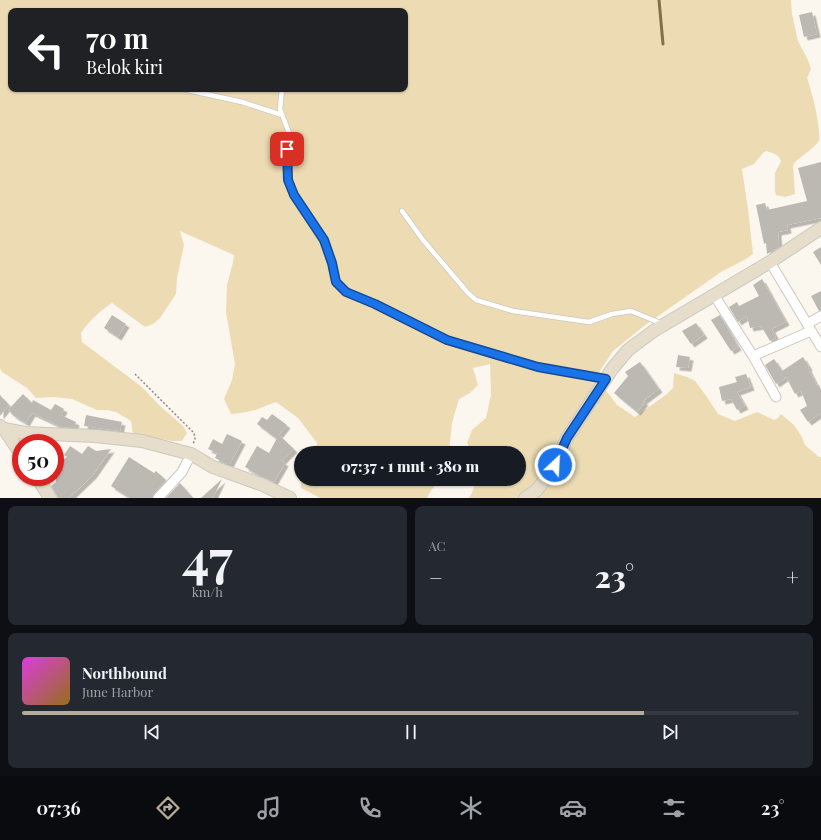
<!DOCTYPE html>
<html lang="id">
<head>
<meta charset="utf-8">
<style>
  body { margin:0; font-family:"Playfair Display",serif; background:#242831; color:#f1f3f6; height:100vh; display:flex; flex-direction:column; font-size:15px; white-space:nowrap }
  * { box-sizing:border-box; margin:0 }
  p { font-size:13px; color:#9ea1a6 }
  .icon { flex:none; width:22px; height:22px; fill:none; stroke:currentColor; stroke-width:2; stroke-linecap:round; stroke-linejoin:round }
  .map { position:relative; height:498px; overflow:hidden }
  .panel { display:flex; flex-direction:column; gap:8px; padding:8px; background:#0d0f14; flex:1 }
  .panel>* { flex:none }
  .top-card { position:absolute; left:8px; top:8px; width:400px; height:84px; border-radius:8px; box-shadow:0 1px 3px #0004; background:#202124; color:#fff; overflow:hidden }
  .speed { position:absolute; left:12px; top:434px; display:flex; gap:8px; font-size:20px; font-weight:700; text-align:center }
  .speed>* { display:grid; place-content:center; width:52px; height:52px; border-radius:50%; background:#171b24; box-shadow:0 1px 3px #0004; line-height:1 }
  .speed .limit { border:6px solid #d22; background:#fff; color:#111 }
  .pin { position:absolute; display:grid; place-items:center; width:34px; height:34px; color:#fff; margin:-17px; border-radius:8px; box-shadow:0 2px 6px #0006 }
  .me { position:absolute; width:44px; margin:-22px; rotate:25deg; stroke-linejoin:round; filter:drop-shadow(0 0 3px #0008) }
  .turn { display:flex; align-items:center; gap:14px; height:84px; padding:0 12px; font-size:18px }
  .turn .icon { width:52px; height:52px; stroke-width:2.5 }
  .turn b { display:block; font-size:28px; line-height:34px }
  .big { font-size:30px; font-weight:800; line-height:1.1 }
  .panel .widget { flex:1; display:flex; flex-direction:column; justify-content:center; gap:6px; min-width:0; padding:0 14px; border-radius:8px; background:#242831 }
  .panel .dial { align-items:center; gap:0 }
  .dial b { font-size:52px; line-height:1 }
  .song { display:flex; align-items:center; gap:12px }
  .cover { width:48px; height:48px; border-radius:6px; background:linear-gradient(135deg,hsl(300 70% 55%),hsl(40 70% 35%)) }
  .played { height:4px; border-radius:2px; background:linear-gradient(90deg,#b5ad98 80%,#363941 80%) }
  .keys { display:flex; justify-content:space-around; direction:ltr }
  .heat { display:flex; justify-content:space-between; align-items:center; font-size:22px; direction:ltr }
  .panel .tiles { flex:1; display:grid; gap:8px; grid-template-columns:1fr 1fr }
  .widget:last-child { grid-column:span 2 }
  .trip { position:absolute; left:294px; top:446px; width:232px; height:40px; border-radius:20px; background:#171b24; box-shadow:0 1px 3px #0004; font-weight:800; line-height:40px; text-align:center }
  .dock { display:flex; height:64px; justify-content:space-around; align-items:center; background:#090b0e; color:#9ea1a6 }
  .dock .icon { width:28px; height:28px }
  .dock .on { color:#b5ad98 }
  .dock b { font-size:18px; color:#f1f3f6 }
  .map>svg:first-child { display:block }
  .green { fill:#eddcb3; fill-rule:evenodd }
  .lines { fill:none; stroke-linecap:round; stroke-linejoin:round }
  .stream { stroke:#837146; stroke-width:3 }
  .building { fill:#bcb9b2; filter:url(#shadow) }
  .lane-casing { stroke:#cbc8c1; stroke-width:6 }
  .street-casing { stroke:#cbc8c1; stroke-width:11 }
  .secondary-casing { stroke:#cbc8c1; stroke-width:14 }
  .path { stroke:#8c8984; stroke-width:1.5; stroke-dasharray:2 2; stroke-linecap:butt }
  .lane { stroke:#fff; stroke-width:4.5 }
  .street { stroke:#fff; stroke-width:9 }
  .secondary { stroke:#e6deca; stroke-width:12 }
  .route-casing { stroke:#114b97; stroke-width:10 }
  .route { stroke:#1a73e8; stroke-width:7 }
</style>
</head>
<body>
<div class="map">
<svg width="821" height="498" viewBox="0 0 821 498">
  <defs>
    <filter id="shadow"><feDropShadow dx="3.5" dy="3.5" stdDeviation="0" flood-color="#0004"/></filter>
  </defs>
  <rect width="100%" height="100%" fill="#fbf7ef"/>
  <!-- green -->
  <path class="green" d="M0,0H791L792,14L798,41L808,60L811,69L807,78C812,92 821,127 819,141C813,149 802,156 795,162L793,166L795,194L785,197L776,195L775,191V173L781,161C778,154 773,153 766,151L763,153L754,164L742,169L748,209L753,254L746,259L721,272L644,326L613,351L596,377L617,405L635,417L667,394L673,388L674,373L687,377L695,381L707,397L718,414L735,421L757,412L774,420L778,418L781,414L794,425L802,437L805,445L819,457H821V498H469C473,492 474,485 478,479H519V453H473L467,443L472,430L486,418L491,395L490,364L473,368L478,385L470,393L459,399L452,423L449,453H315L317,443L298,418L276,402C269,404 264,407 258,409C249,412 240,413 231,414L224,399L232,380L235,364L226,312L227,285L233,262L234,255L180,231L184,245L177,278L176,294L160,318L153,324L145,327L112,303C100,311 89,321 81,333L82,342L142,387L160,406L183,426L187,433L182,441H173L133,434L131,421L116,412L107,410H97L72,399L54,397L36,398L27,388L2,372L0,368ZM11,11H405V89H11Z
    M301,479H441L432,489L427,498H320L301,488Z"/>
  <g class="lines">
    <!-- stream -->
    <path class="stream" d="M659,0L663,44"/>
  </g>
  <!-- building -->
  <path class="building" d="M812,12L817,34L804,37L799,15Z
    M821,162V218L787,225L788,230L778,232L779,247L767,254L766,243L764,244L756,205L765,203L767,210L807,201L798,168Z
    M821,247V265L813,252Z
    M762,279L786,322L772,329L776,338L770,341L761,326L750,328L747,316L738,322L729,307L737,302L739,306L759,296L753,285Z
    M821,291V310L819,311L811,296Z
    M112,315L126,324L118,337L104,328Z
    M720,315L738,347L731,351L711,320Z
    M696,323L704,335L691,344L682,331Z
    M678,355L690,357L688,368L676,367Z
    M803,357L809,367L808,368L817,386L819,385L821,390V413L808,422L800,410L807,406L801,391L795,394L786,377L776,384L765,365L774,359L782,371Z
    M640,362L659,389L643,401L645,402L637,412L614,393L628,376L625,372Z
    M746,374L751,387L737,392L745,406L737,410L731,399L722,401L719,387L737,382L735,377Z
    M23,394L32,403L33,400L51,410L55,404L64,409L61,415L76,422L74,428L62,427L32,413L26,423L14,416L8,410Z
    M0,395L9,405L0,416Z
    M272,414L287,425L279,435L294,449L282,461L285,463L274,482L260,476L245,467L257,446L269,453L277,438V439L257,424L262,417L267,420Z
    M86,415L122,422L120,431L84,426Z
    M227,434L242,441L230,464H227L215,458L217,453L208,449L213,439L222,444Z
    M70,446L82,454L88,446L96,451L111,449L93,475L69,498H58L51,486L56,482L55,465L67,457L64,455Z
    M129,457L154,473L156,471L166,480L154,494L152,498H130L111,486Z
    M222,479L213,498H201Z
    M180,483L193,498H166Z"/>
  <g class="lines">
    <!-- lane casing -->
    <g class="lane-casing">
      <path id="lane" d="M183,89L242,102L282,115
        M282,89L280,109L289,133L287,149L288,180L294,195L324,240L332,263L333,275L336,282L346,292L375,304L447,340L538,367L604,378
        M402,211L423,240L468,293L476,300L513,311L589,322L612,314L631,311L663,324"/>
    </g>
    <!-- street casing -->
    <g class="street-casing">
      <path id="street" d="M770,262L821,347
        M714,295L753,356L776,397
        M807,324L821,316
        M753,356L811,331
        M158,498L182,472L191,454"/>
    </g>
    <!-- secondary casing -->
    <g class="secondary-casing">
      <path id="secondary" d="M0,426L4,429L25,433L95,436L142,441L191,454L213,467L263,485L290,498
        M4,429L21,454
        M37,477L50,498
        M525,498L537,490L555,465L567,438L612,369L628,350L655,330L770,262L821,228"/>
    </g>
    <!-- path -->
    <path class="path" d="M135,374L194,433L195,439L193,444"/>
    <!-- lane -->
    <use href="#lane" class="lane"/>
    <!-- street -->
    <use href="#street" class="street"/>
    <!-- secondary -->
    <use href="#secondary" class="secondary"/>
  </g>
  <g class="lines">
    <!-- route casing -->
    <g class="route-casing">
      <path id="route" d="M287,149L288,180L294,195L324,240L332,263L336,282L346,292L375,304L447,340L538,367L606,379L567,438L555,465"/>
    </g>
    <!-- route -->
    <use href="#route" class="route"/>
  </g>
</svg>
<div class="speed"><div class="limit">50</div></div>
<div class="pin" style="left:287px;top:149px;background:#d93025"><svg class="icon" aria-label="arrive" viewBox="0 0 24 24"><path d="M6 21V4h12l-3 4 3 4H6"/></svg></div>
<svg class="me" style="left:555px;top:465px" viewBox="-20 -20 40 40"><circle r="17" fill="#1a73e8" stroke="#fff" stroke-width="3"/><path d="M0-11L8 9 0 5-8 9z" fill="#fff"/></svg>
<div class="trip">07:37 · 1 mnt · 380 m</div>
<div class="top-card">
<div class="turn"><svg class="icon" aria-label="left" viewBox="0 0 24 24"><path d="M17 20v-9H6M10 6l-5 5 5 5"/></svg><div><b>70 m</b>Belok kiri</div></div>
</div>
</div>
<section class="panel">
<div class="tiles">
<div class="widget dial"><b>47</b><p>km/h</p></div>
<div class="widget"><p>AC</p>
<div class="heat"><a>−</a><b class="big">23°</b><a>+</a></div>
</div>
<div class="widget">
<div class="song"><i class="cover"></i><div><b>Northbound</b><p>June Harbor</p></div></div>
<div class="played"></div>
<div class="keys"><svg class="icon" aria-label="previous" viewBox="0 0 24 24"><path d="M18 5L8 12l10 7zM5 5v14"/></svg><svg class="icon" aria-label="pause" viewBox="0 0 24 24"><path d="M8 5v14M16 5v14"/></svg><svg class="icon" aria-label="next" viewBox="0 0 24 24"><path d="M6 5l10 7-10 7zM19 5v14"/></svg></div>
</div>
</div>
</section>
<nav class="dock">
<b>07:36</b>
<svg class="icon on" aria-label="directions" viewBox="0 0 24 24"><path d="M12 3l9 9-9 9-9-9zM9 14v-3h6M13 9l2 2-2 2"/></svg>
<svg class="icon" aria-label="music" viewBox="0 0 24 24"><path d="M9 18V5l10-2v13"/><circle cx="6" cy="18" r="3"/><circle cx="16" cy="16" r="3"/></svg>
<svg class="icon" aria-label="phone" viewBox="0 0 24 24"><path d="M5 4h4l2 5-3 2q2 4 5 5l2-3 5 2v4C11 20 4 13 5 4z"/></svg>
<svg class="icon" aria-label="climate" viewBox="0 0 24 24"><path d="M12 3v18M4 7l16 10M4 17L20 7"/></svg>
<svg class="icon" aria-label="car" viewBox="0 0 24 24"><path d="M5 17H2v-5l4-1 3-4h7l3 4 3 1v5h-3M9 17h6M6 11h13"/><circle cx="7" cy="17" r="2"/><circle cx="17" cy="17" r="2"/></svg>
<svg class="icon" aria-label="filters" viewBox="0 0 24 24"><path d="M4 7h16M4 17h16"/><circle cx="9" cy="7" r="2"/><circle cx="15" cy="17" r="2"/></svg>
<b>23°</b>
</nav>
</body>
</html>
